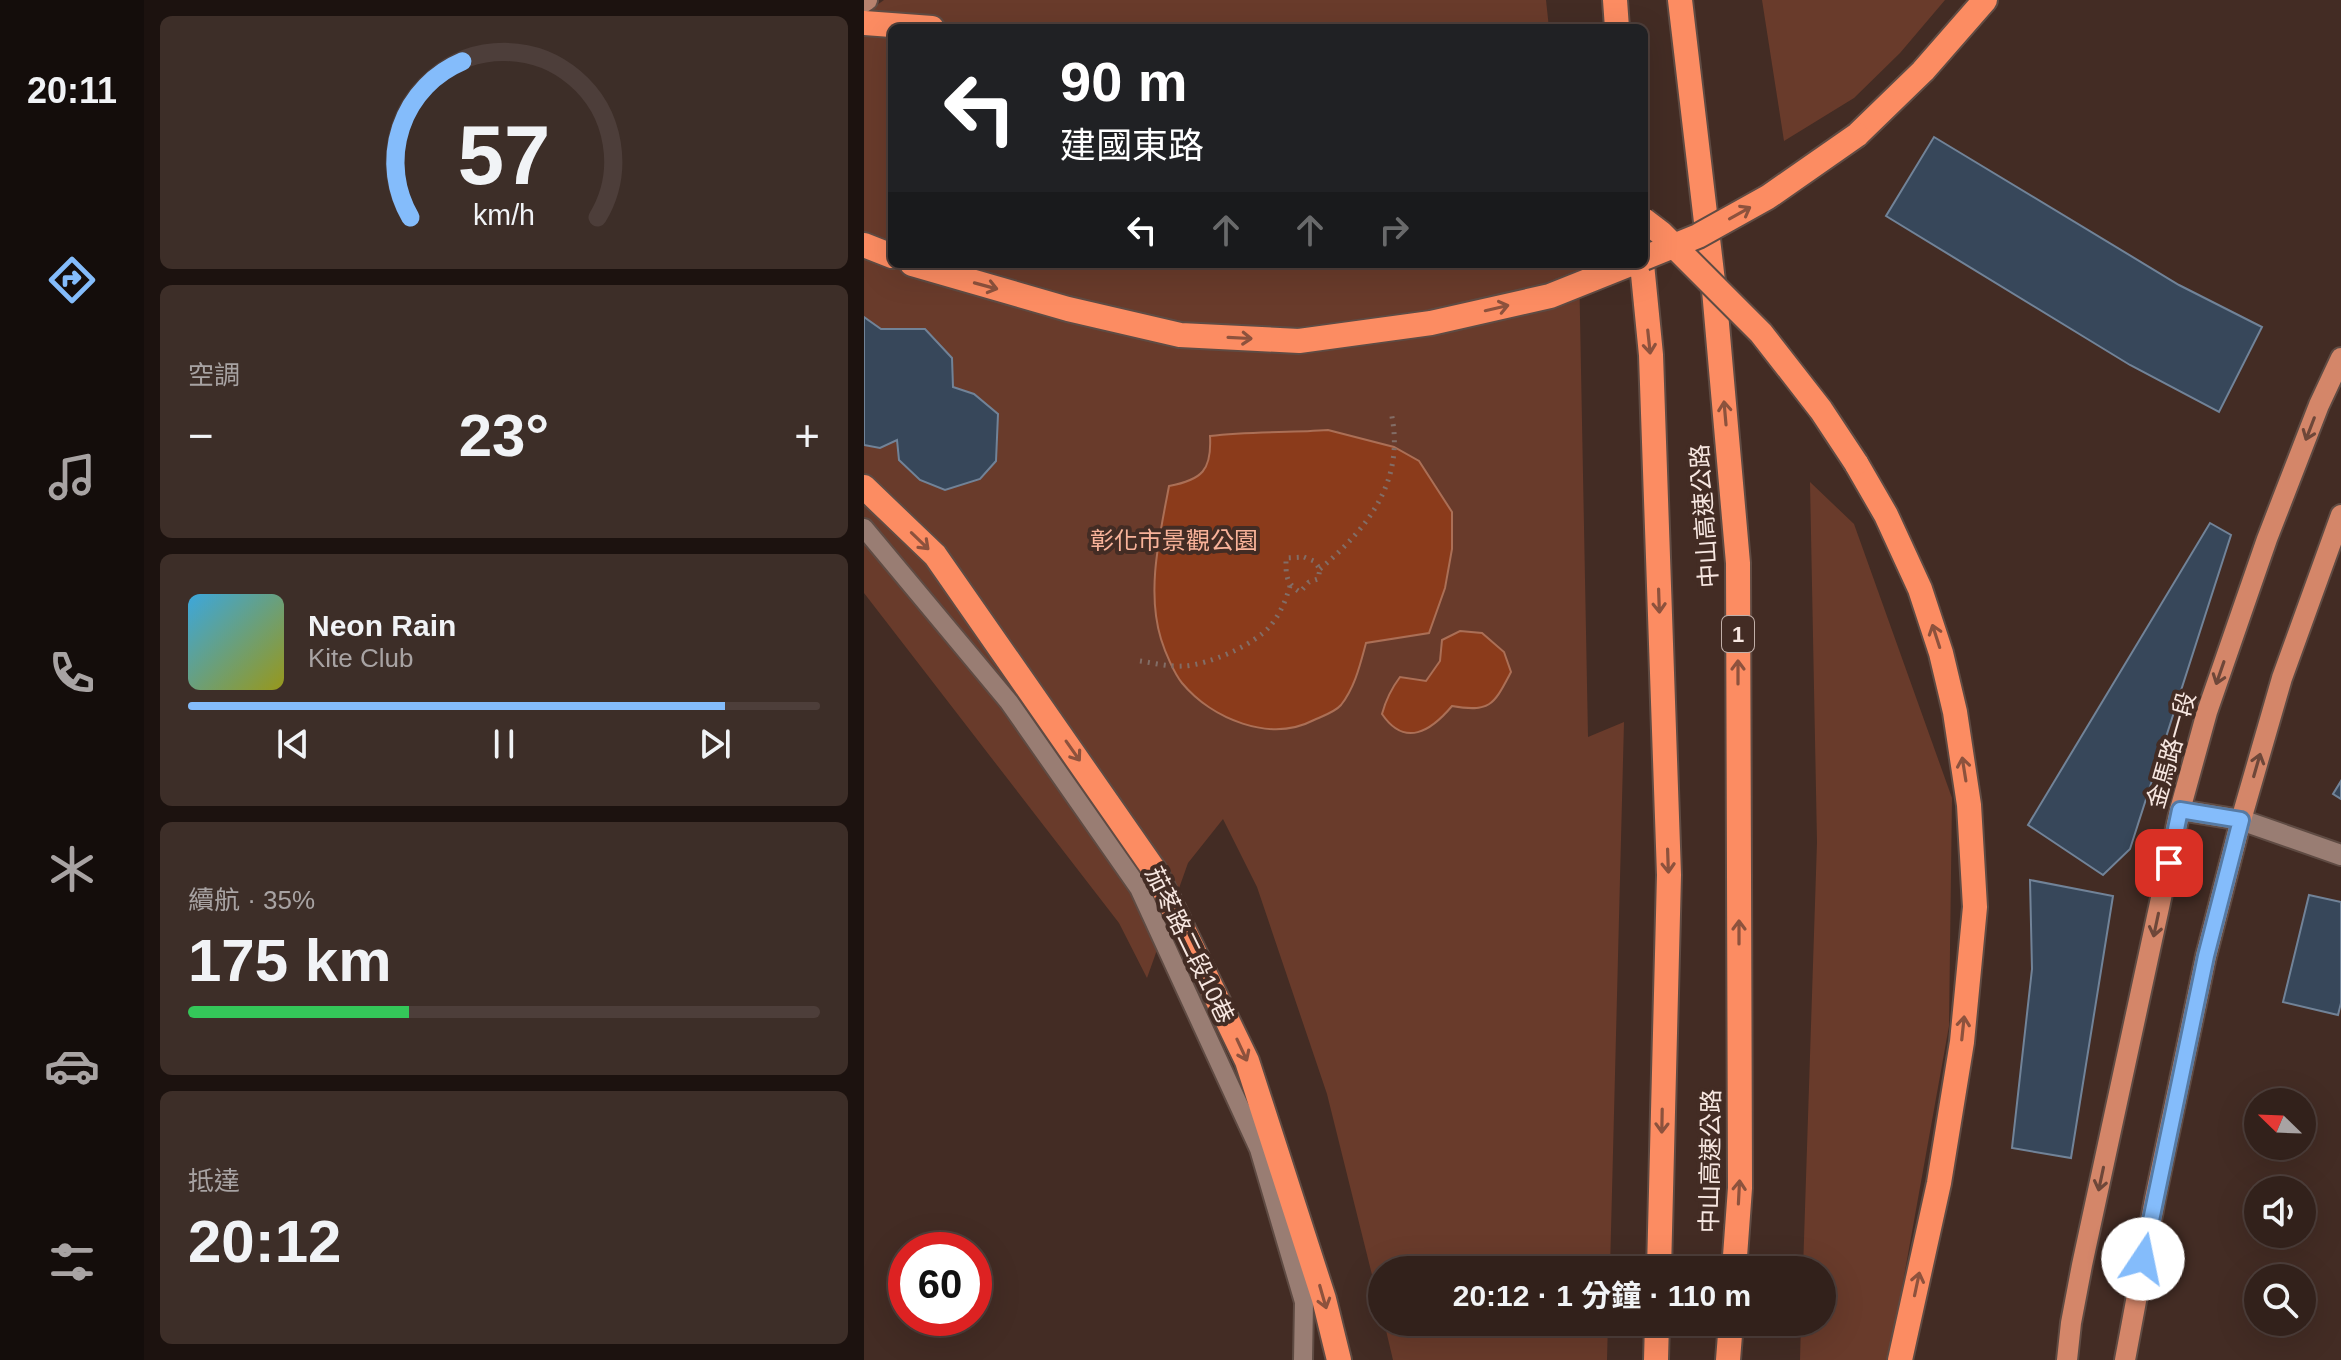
<!DOCTYPE html>
<html lang="zh-TW">
<head>
<meta charset="utf-8">
<style>
  body { margin:0; font-family:Arial,"Noto Sans TC",sans-serif; background:#3d2e28; color:#f1f3f6; height:100vh; display:flex; flex-direction:column; font-size:30px; white-space:nowrap }
  * { box-sizing:border-box; margin:0 }
  p { font-size:26px; color:#a8a3a3 }
  .icon { flex:none; width:44px; height:44px; fill:none; stroke:currentColor; stroke-width:2; stroke-linecap:round; stroke-linejoin:round }
  .map { position:relative; flex:1; overflow:hidden }
  .drawer { display:flex; flex-direction:column; gap:16px; padding:16px; background:#1c120f; width:720px }
  .drawer>* { flex:none }
  .banner { position:absolute; left:24px; top:24px; width:760px; height:244px; border-radius:12px; box-shadow:0 8px 32px #0002,0 0 0 2px #4d3e3a; background:#202124; color:#fff; overflow:hidden }
  .needle { width:52px; rotate:293deg }
  .fabs { position:absolute; left:1380px; top:1088px; display:grid; gap:16px }
  .fabs a { display:grid; place-items:center; width:72px; height:72px; border-radius:50%; background:#32211b; box-shadow:0 8px 32px #0002,0 0 0 2px #4d3e3a; font-size:40px }
  .speed { position:absolute; left:24px; top:1232px; display:flex; gap:16px; font-size:40px; font-weight:700; text-align:center }
  .speed>* { display:grid; place-content:center; width:104px; height:104px; border-radius:50%; background:#32211b; box-shadow:0 8px 32px #0002,0 0 0 2px #4d3e3a; line-height:1 }
  .speed .limit { border:12px solid #d22; background:#fff; color:#111 }
  .pin { position:absolute; display:grid; place-items:center; width:68px; height:68px; color:#fff; margin:-34px; border-radius:16px; box-shadow:0 4px 12px #0006 }
  .me { position:absolute; width:88px; margin:-44px; rotate:11deg; stroke-linejoin:round; filter:drop-shadow(0 0 6px #0008) }
  .turn { display:flex; align-items:center; gap:28px; height:168px; padding:0 40px; font-size:36px }
  .turn .icon { width:104px; height:104px; stroke-width:2.5 }
  .turn b { display:block; font-size:56px; line-height:68px }
  .lanes { display:flex; align-items:center; height:76px; padding:0 40px; background:#0003; justify-content:center; gap:40px; direction:ltr }
  .lanes .off { opacity:.35 }
  .big { font-size:60px; font-weight:700; line-height:1.1 }
  .drawer .tile { flex:1; display:flex; flex-direction:column; justify-content:center; gap:12px; min-width:0; padding:0 28px; border-radius:12px; background:#3d2e28 }
  .drawer .dial { align-items:center; gap:0 }
  .dial svg { height:208px; overflow:visible; fill:none; stroke:#4d3e3a; stroke-width:7; stroke-linecap:round; text-anchor:middle }
  .dial text { fill:#f1f3f6; stroke:none }
  .song { display:flex; align-items:center; gap:24px }
  .cover { width:96px; height:96px; border-radius:12px; background:linear-gradient(135deg,hsl(200 70% 55%),hsl(60 70% 35%)) }
  .played { height:8px; border-radius:4px; background:linear-gradient(90deg,#84bcfb 85%,#4d3e3a 85%) }
  .keys { display:flex; justify-content:space-around; direction:ltr }
  .heat { display:flex; justify-content:space-between; align-items:center; font-size:44px; direction:ltr }
  .charge { height:12px; border-radius:6px; background:linear-gradient(90deg,#34c759 35%,#4d3e3a 0) }
  .trip { position:absolute; left:504px; top:1256px; width:468px; height:80px; border-radius:40px; background:#32211b; box-shadow:0 8px 32px #0002,0 0 0 2px #4d3e3a; font-weight:700; line-height:80px; text-align:center }
  main { display:flex; flex:1; min-height:0 }
  .dock { display:flex; flex-direction:column; width:144px; justify-content:space-around; align-items:center; background:#140d0b; color:#a8a3a3 }
  .dock .icon { width:56px; height:56px }
  .dock .current { color:#84bcfb }
  .dock b { font-size:36px; color:#f1f3f6 }
  .map>svg:first-child { display:block }
  .green { fill:#693b2b }
  .water { fill:#8b3b1b; stroke:#ab6f56; stroke-width:2 }
  .building { fill:#37475a; stroke:#718398; stroke-width:2 }
  .lines { fill:none; stroke-linecap:round; stroke-linejoin:round }
  .lane-casing { stroke:#5f4b43; stroke-width:22 }
  .street-casing { stroke:#5f4b43; stroke-width:24 }
  .secondary-casing { stroke:#5f4b43; stroke-width:24 }
  .primary-casing { stroke:#5f4b43; stroke-width:24 }
  .highway-casing { stroke:#5f4b43; stroke-width:28 }
  .path { stroke:#826d66; stroke-width:5; stroke-dasharray:2 6; stroke-linecap:butt }
  .lane { stroke:#997d73; stroke-width:18 }
  .street { stroke:#997d73; stroke-width:20 }
  .secondary { stroke:#b7826e; stroke-width:20 }
  .primary { stroke:#d48669; stroke-width:20 }
  .highway { stroke:#fc8c62; stroke-width:24 }
  .highway-bridge-casing { stroke:#5f4b43; stroke-width:28; stroke-linecap:butt }
  .highway-bridge { stroke:#fc8c62; stroke-width:24 }
  .oneway { stroke:#8d523d }
  .oneway2 { stroke:#6e4739 }
  .route-casing { stroke:#567aa3; stroke-width:20 }
  .route { stroke:#84bcfb; stroke-width:14 }
  .labels { text-anchor:middle; dominant-baseline:central; stroke-width:8; stroke-linejoin:round; paint-order:stroke }
  .shield { fill:#432c24; stroke:#c1afa8; stroke-width:2 }
  .shield-label { font-size:22px; font-weight:bold; fill:#f7e7e1 }
  .street-label { font-size:24px; fill:#f7e7e1; stroke:#432c24 }
  .park-label { font-size:24px; fill:#f9b39a; stroke:#432c24 }
</style>
</head>
<body>
<main>
<nav class="dock">
<b>20:11</b>
<svg class="icon current" aria-label="directions" viewBox="0 0 24 24"><path d="M12 3l9 9-9 9-9-9zM9 14v-3h6M13 9l2 2-2 2"/></svg>
<svg class="icon" aria-label="music" viewBox="0 0 24 24"><path d="M9 18V5l10-2v13"/><circle cx="6" cy="18" r="3"/><circle cx="16" cy="16" r="3"/></svg>
<svg class="icon" aria-label="phone" viewBox="0 0 24 24"><path d="M5 4h4l2 5-3 2q2 4 5 5l2-3 5 2v4C11 20 4 13 5 4z"/></svg>
<svg class="icon" aria-label="climate" viewBox="0 0 24 24"><path d="M12 3v18M4 7l16 10M4 17L20 7"/></svg>
<svg class="icon" aria-label="car" viewBox="0 0 24 24"><path d="M5 17H2v-5l4-1 3-4h7l3 4 3 1v5h-3M9 17h6M6 11h13"/><circle cx="7" cy="17" r="2"/><circle cx="17" cy="17" r="2"/></svg>
<svg class="icon" aria-label="filters" viewBox="0 0 24 24"><path d="M4 7h16M4 17h16"/><circle cx="9" cy="7" r="2"/><circle cx="15" cy="17" r="2"/></svg>
</nav>
<section class="drawer">
<div class="tile dial"><svg viewBox="0 0 100 80">
<path d="M14 69A42 42 0 1 1 86 69"/>
<path d="M14 69A42 42 0 0 1 34 9" stroke="#84bcfb"/>
<text x="50" y="56" font-size="32" font-weight="700">57</text>
<text x="50" y="72" font-size="11">km/h</text>
</svg></div>
<div class="tile"><p>空調</p>
<div class="heat"><a>−</a><b class="big">23°</b><a>+</a></div>
</div>
<div class="tile">
<div class="song"><i class="cover"></i><div><b>Neon Rain</b><p>Kite Club</p></div></div>
<div class="played"></div>
<div class="keys"><svg class="icon" aria-label="previous" viewBox="0 0 24 24"><path d="M18 5L8 12l10 7zM5 5v14"/></svg><svg class="icon" aria-label="pause" viewBox="0 0 24 24"><path d="M8 5v14M16 5v14"/></svg><svg class="icon" aria-label="next" viewBox="0 0 24 24"><path d="M6 5l10 7-10 7zM19 5v14"/></svg></div>
</div>
<div class="tile"><p>續航 · 35%</p><b class="big">175 km</b><div class="charge"></div></div>
<div class="tile"><p>抵達</p><b class="big">20:12</b></div>
</section>
<div class="map">
<svg width="1477" height="1360" viewBox="0 0 1477 1360">
  <rect width="100%" height="100%" fill="#432c24"/>
  <!-- green -->
  <path class="green" d="M20,0H682L685,28H28V264H715L724,737L760,722L746,1270H518V1315L463,1094L393,887L359,819L324,863L283,978L255,923L0,593V14Z
    M898,0H1081L1036,53L990,98L920,141Z
    M946,482L990,524L1088,798L1085,1026L1025,1360H936L937,1322H958V1270H939L953,842Z
    M520,1322H744L743,1360H529Z"/>
  <!-- water -->
  <path class="water" d="M464,430L530,447L555,461L588,512V549L581,588L565,633L502,643C496,665 491,687 477,705C471,712 459,716 450,720C406,743 348,719 318,683C310,673 301,652 297,639C282,590 296,535 305,486C338,480 348,470 346,436C386,431 424,433 464,430Z
    M596,631L618,633L640,652L647,672C630,704 627,713 588,706C567,731 541,748 518,714C522,699 527,689 536,677L562,681L576,661L578,640Z"/>
  <!-- building -->
  <path class="building" d="M1070,137L1315,285L1398,327L1355,412L1266,365L1022,216Z
    M0,317L17,329H61L88,358L89,387L110,394L134,414L132,461L116,479L81,490L56,480L35,460L33,440L16,448L0,445Z
    M1346,523L1367,535L1266,849L1239,875L1164,825Z
    M1477,781V799L1469,794Z
    M1166,880L1249,896L1207,1158L1148,1148L1168,969Z
    M1445,895L1477,902V1003L1474,1015L1419,1002Z"/>
  <g class="lines">
    <!-- lane casing -->
    <g class="lane-casing">
      <path id="lane" d="M0,528L145,702L275,888L395,1149L440,1302L439,1360"/>
    </g>
    <!-- street casing -->
    <g class="street-casing">
      <path id="street" d="M1316,810L1377,820L1477,855"/>
    </g>
    <!-- secondary casing -->
    <g class="secondary-casing">
      <path id="secondary" d="M0,2L3,0"/>
    </g>
    <!-- primary casing -->
    <g class="primary-casing">
      <path id="primary" d="M1203,1360L1207,1323L1218,1265L1316,810L1343,712L1403,539L1455,405L1477,358
        M1261,1360L1291,1199L1342,956L1377,820L1418,678L1477,515"/>
    </g>
    <!-- highway casing -->
    <g class="highway-casing">
      <path id="highway" d="M751,0L753,28
        M816,0L850,290L874,563L876,1188L870,1270
        M0,23L68,28
        M993,135L1059,71L1121,0
        M0,245L28,256
        M48,264L204,309L316,335L435,341L567,323L686,296L766,264
        M778,264L787,355L805,875L795,1270
        M992,463L1022,515L1056,589L1077,653L1091,712L1105,805L1111,907L1098,1042L1075,1183L1036,1360
        M0,487L71,555L291,871L383,1061L460,1299L475,1360
        M792,1360L793,1322
        M864,1360L867,1322"/>
    </g>
    <!-- path -->
    <path class="path" d="M440,557L450,561L456,569L454,579L445,582L436,592C421,583 422,574 422,558Z
      M456,569C505,527 542,480 527,412
      M276,661C290,663 305,667 319,666C344,665 391,645 407,625C416,614 422,600 426,586"/>
    <!-- lane -->
    <use href="#lane" class="lane"/>
    <!-- street -->
    <use href="#street" class="street"/>
    <!-- secondary -->
    <use href="#secondary" class="secondary"/>
    <!-- primary -->
    <use href="#primary" class="primary"/>
    <!-- highway -->
    <use href="#highway" class="highway"/>
    <!-- highway-bridge casing -->
    <g class="highway-bridge-casing">
      <path id="highway-bridge" d="M780,220L797,233L897,333L957,410L992,463
        M780,258L834,236L904,197L993,135"/>
    </g>
    <!-- highway-bridge -->
    <use href="#highway-bridge" class="highway-bridge"/>
  </g>
  <!-- one-way arrows -->
  <defs><path id="oneway-shaft" d="M-6 0H5M1.5-3L5.5 0L1.5 3" fill="none" stroke-width="1.6" stroke-linecap="round" stroke-linejoin="round" transform="scale(2)"/></defs>
  <g class="oneway">
    <use href="#oneway-shaft" transform="translate(876 213) rotate(-29)"/>
    <use href="#oneway-shaft" transform="translate(122 286) rotate(15)"/>
    <use href="#oneway-shaft" transform="translate(633 308) rotate(-13)"/>
    <use href="#oneway-shaft" transform="translate(376 338) rotate(3)"/>
    <use href="#oneway-shaft" transform="translate(785 342) rotate(84)"/>
    <use href="#oneway-shaft" transform="translate(861 413) rotate(-95)"/>
    <use href="#oneway-shaft" transform="translate(56 541) rotate(44)"/>
    <use href="#oneway-shaft" transform="translate(795 601) rotate(88)"/>
    <use href="#oneway-shaft" transform="translate(1072 636) rotate(-108)"/>
    <use href="#oneway-shaft" transform="translate(874 672) rotate(-90)"/>
    <use href="#oneway-shaft" transform="translate(209 751) rotate(55)"/>
    <use href="#oneway-shaft" transform="translate(1100 769) rotate(-99)"/>
    <use href="#oneway-shaft" transform="translate(804 861) rotate(88)"/>
    <use href="#oneway-shaft" transform="translate(875 932) rotate(-90)"/>
    <use href="#oneway-shaft" transform="translate(1099 1028) rotate(-84)"/>
    <use href="#oneway-shaft" transform="translate(378 1050) rotate(65)"/>
    <use href="#oneway-shaft" transform="translate(798 1121) rotate(91)"/>
    <use href="#oneway-shaft" transform="translate(875 1192) rotate(-87)"/>
    <use href="#oneway-shaft" transform="translate(1053 1284) rotate(-78)"/>
    <use href="#oneway-shaft" transform="translate(459 1297) rotate(74)"/>
  </g>
  <g class="oneway2">
    <use href="#oneway-shaft" transform="translate(1446 429) rotate(111)"/>
    <use href="#oneway-shaft" transform="translate(1356 673) rotate(109)"/>
    <use href="#oneway-shaft" transform="translate(1393 765) rotate(-74)"/>
    <use href="#oneway-shaft" transform="translate(1292 925) rotate(102)"/>
    <use href="#oneway-shaft" transform="translate(1237 1179) rotate(102)"/>
  </g>
  <g class="lines">
    <!-- route casing -->
    <g class="route-casing">
      <path id="route" d="M1279,1259L1342,956L1377,820L1316,810L1305,863"/>
    </g>
    <!-- route -->
    <use href="#route" class="route"/>
  </g>
  <g class="labels">
    <!-- shield labels -->
    <rect class="shield" x="858" y="616" width="32" height="36" rx="6"/>
    <g class="shield-label">
      <text x="874" y="634">1</text>
    </g>
    <!-- street labels -->
    <g class="street-label">
      <text transform="translate(840 516) rotate(-94)">中山高速公路</text>
      <text transform="translate(1307 750) rotate(-74)">金馬路一段</text>
      <text transform="translate(326 945) rotate(64)">茄苳路二段10巷</text>
      <text transform="translate(846 1161) rotate(-89)">中山高速公路</text>
    </g>
    <!-- park labels -->
    <g class="park-label">
      <text x="310" y="540">彰化市景觀公園</text>
    </g>
  </g>
</svg>
<div class="fabs">
<a><svg class="needle" viewBox="-14 -14 28 28"><path d="M0-13l5 13h-10z" fill="#e53935"/><path d="M0 13l5-13h-10z" fill="#a8a3a3"/></svg></a>
<a><svg class="icon" aria-label="sound" viewBox="0 0 24 24"><path d="M4 9h4l5-4v14l-5-4H4zM17 9q2 3 0 6"/></svg></a>
<a><svg class="icon" aria-label="search" viewBox="0 0 24 24"><circle cx="10" cy="10" r="6"/><path d="M15 15l6 6"/></svg></a>
</div>
<div class="speed"><div class="limit">60</div></div>
<div class="pin" style="left:1305px;top:863px;background:#d93025"><svg class="icon" aria-label="arrive" viewBox="0 0 24 24"><path d="M6 21V4h12l-3 4 3 4H6"/></svg></div>
<svg class="me" style="left:1279px;top:1259px" viewBox="-20 -20 40 40"><circle r="19" fill="#fff"/><path d="M0-13L10 11 0 6-10 11z" fill="#84bcfb"/></svg>
<div class="trip">20:12 · 1 分鐘 · 110 m</div>
<div class="banner">
<div class="turn"><svg class="icon" aria-label="left" viewBox="0 0 24 24"><path d="M17 20v-9H6M10 6l-5 5 5 5"/></svg><div><b>90 m</b>建國東路</div></div>
<div class="lanes"><svg class="icon" aria-label="left" viewBox="0 0 24 24"><path d="M17 20v-9H6M10 6l-5 5 5 5"/></svg><svg class="icon off" aria-label="ahead" viewBox="0 0 24 24"><path d="M12 20V5M6 11l6-6 6 6"/></svg><svg class="icon off" aria-label="ahead" viewBox="0 0 24 24"><path d="M12 20V5M6 11l6-6 6 6"/></svg><svg class="icon off" aria-label="right" viewBox="0 0 24 24"><path d="M7 20v-9h11M14 6l5 5-5 5"/></svg></div>
</div>
</div>
</main>
</body>
</html>
